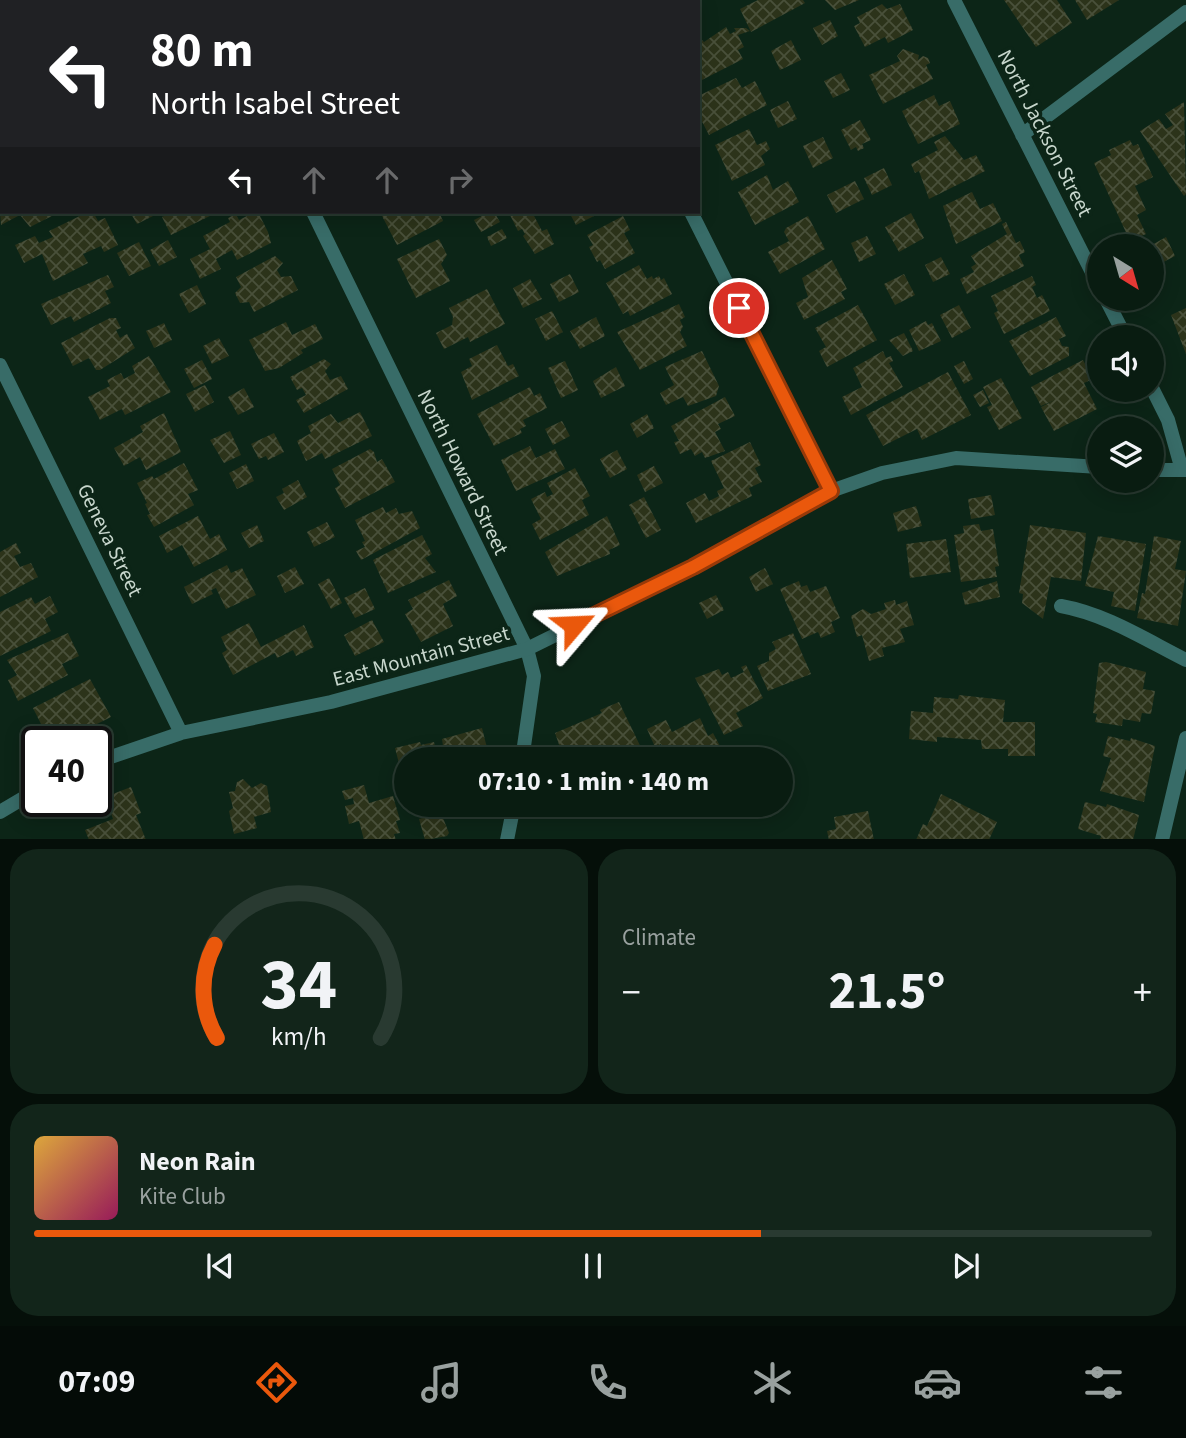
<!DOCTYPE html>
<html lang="en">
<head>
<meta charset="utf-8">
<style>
  body { margin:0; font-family:"Source Sans 3",sans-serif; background:#12251a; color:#f1f3f6; height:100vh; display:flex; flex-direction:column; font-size:26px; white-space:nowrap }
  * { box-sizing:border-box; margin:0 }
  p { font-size:23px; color:#99a19f }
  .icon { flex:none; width:38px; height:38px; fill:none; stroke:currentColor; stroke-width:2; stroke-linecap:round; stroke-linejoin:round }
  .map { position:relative; height:839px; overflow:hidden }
  .details { display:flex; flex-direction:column; gap:10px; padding:10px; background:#050f09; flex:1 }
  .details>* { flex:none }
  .hud { position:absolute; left:0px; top:0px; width:700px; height:214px; box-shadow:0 4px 18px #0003,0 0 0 2px #293a31; background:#202124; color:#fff; overflow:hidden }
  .needle { width:46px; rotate:143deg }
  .controls { position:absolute; left:1087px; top:234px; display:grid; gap:14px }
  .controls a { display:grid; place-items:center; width:77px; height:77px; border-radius:50%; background:#091c11; box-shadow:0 4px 18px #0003,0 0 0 2px #293a31; font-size:35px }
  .speed { position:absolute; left:21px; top:726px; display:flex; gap:14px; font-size:35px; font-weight:700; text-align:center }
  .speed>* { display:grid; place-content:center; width:91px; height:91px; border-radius:50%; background:#091c11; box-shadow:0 4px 18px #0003,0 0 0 2px #293a31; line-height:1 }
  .speed .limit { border:4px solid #111; border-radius:10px; background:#fff; color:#111 }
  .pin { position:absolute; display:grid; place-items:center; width:60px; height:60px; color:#fff; margin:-30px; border:4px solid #fff; border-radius:50%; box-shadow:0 2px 7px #0007 }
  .me { position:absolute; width:77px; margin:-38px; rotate:64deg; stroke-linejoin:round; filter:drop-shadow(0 0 5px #0008) }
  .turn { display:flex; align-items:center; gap:24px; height:147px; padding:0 35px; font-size:32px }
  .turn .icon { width:91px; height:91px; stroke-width:2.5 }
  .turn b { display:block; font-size:49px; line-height:60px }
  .lanes { display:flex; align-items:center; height:66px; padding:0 35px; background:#0003; justify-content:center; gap:35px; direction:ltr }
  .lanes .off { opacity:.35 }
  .big { font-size:52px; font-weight:700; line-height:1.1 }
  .details .widget { flex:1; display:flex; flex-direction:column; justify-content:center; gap:10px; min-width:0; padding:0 24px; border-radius:28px; background:#12251a }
  .details .dial { align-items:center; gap:0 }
  .dial svg { height:182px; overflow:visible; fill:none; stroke:#293a31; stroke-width:7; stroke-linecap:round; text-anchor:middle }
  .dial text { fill:#f1f3f6; stroke:none }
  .song { display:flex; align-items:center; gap:21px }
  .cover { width:84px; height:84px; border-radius:10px; background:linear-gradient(135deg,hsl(40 70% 55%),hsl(330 70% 35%)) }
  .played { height:7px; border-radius:4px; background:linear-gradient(90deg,#ea580c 65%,#293a31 65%) }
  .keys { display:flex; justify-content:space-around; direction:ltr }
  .heat { display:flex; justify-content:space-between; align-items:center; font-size:38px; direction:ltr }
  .details .tiles { flex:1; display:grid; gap:10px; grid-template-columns:1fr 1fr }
  .widget:last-child { grid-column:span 2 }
  .trip { position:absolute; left:394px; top:747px; width:399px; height:70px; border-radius:35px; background:#091c11; box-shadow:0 4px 18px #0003,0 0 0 2px #293a31; font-weight:700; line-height:70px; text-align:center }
  .menu { display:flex; height:112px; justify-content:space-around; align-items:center; background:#040b07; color:#99a19f }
  .menu .icon { width:49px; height:49px }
  .menu .current { color:#ea580c }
  .menu b { font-size:32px; color:#f1f3f6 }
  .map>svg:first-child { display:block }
  .building { fill:url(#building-cross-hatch) }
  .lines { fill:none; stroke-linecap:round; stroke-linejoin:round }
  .service { stroke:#386c68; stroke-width:14 }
  .minor { stroke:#386c68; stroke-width:14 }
  .tertiary { stroke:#386c68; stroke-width:14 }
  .route-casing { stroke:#983908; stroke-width:18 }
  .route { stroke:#ea580c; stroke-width:12 }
  .labels { text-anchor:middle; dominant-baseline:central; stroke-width:7; stroke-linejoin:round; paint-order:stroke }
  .street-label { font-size:21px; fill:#c7d6cc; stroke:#0c2517 }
</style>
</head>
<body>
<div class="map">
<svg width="1186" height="840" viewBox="0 0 1186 840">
  <defs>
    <pattern id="building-cross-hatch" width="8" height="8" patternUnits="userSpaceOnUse" patternTransform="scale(1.75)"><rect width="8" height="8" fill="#2c331a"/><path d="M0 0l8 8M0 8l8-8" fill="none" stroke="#49503a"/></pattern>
  </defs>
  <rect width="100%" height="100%" fill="#0c2517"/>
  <!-- building -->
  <path class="building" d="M758,0H803L805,3L751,32L740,9Z
    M825,0H859L835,10Z
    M1004,0H1057L1072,23L1036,47Z
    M1075,0H1119L1087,20Z
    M882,4L887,9L900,4L913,30L888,43L885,37L865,47L854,26L860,23L857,17Z
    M830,20L838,36L822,45L813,28Z
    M726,27L730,34L736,31L734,28H746L750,31L738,35L744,47L738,50L743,59L698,82V36L704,42Z
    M791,40L801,60L780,70L771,51Z
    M903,49L919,55L918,60L923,56L928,58L930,63L926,65L933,79L883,104L869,75L900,61L897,56Z
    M841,73L850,90L833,98L824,81Z
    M736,78L742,88L755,81L767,105L709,135L698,114V96Z
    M934,95L939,106L950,101L960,124L918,144L902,111Z
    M788,101L797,119L778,128L770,110Z
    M1184,102L1186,194L1184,196L1140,131L1159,119L1166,129L1173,125L1165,114Z
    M860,120L871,140L862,144L864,148L858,151L856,147L851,150L841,130Z
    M749,129L757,145L766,141L770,149L761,156L765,165L732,181L715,145Z
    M945,136L964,160L976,155L985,171L929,199L919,171L915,173L911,164L938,150L934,142Z
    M823,137L833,158L813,168L803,146Z
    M1130,140L1133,146L1138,144L1153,177L1135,186L1146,210L1137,215L1146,234L1130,241L1094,163L1111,155L1109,150Z
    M884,168L892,185L872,195L864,178Z
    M767,175L773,190L788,181L799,202L755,225L738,192Z
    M855,181L864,199L836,213L827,195Z
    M972,192L980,209L993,203L1002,221L956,244L943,206Z
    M0,212H60L30,227L20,215L1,225Z
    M88,212H93L98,221L105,218L118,245L104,252L101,246L83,254L88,263L53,281L42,254L24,263L15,245L35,236L39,243L53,237L49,231Z
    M130,212H154L155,215L137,224Z
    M172,212H218L171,235L162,217Z
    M255,212H258L268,232L271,243L237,260L232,250L216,259L221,269L200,279L190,259L210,249L203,236L230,222L228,218L236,214L239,220Z
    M380,212H425L427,215L439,212L443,221L397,245Z
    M490,212H494L500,222L481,232L474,220Z
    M516,212H532L542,231L547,229L554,244L535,254L523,236L525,234L522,229L518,231L510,215Z
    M569,212H602L576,225Z
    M911,213L924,238L899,252L885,227Z
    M623,216L630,230L624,233L635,253L605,269L600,260L597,262L589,247L593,245L587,235Z
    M808,216L825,249L780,274L768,252L789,241L784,232L786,228Z
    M1006,222L1016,243L1020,241L1025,252L1019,255L1024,266L967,294L960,279L974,272L971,267L976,264L971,256L1007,234L1002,224Z
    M502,229L507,238L491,246L487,237Z
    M867,236L876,254L859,262L851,243Z
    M1166,237L1175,256L1152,268V245Z
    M439,239L447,255L441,264L450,281L416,298L397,259Z
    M168,240L177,257L159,266L150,250Z
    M139,242L151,266L129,276L117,253Z
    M275,256L283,263L277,270L281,277L291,276L298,290L254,312L249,302L240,303L235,293L241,287L236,277Z
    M941,257L950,274L933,282L925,265Z
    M832,260L847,289L841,292L845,299L804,320L796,303L808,297L802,278Z
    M639,265L647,279L652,276L653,279L659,276L661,280L664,278L672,294L630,316L628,311L623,314L606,283Z
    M570,274L579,292L559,302L550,284Z
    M904,274L915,295L895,305L884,284Z
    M108,275L114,287L105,291L111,303L74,322L71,316L51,325L41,304Z
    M1032,276L1036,285L1032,287L1037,298L1042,295L1050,311L1004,334L994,313L998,311L991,296Z
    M530,279L542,299L523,308L513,288Z
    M197,285L206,304L189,313L179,294Z
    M487,289L505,324L470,342L468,337L444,349L436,333L452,325L453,317L449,308Z
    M679,304L685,317L680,320L683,327L680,332L687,346L640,370L617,332Z
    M858,305L877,340L827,367L819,351L826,347L815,328Z
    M959,305L971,328L952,338L940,315Z
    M1186,308V354L1171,315Z
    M552,311L563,332L546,341L535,319Z
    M596,317L605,336L580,349L570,331Z
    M1056,317L1066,336L1059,339L1062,346L1069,347V356L1030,376L1009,341Z
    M110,318H116L121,328L116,330L120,338L127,334L135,348L100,370H96L89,358L73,366L61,343Z
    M926,321L928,325L932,323L941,341L919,351L909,330Z
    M286,322L292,335L315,324L323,339L301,350L303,353L279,368L265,371L249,340Z
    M164,323L172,340L154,348L146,331Z
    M904,333L913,351L903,356L889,340Z
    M219,338L229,356L212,364L203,346Z
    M497,345L508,366L513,364L519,376L472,400L461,372L472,366L469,359Z
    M702,351L719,386L716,396L688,406L683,397L666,405L660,393L674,385L665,367Z
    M883,351L886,358L891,356L893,361L889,363L903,387L851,415L842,397L862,387L853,368Z
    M149,356L171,392L125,415L122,409L100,420L88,397L110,386L107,380L121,373L124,379L135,373L132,366Z
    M324,359L331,364L325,371L330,380L341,376L348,389L304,413L296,400L306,395L302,388L297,390L290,377Z
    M202,360L212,379L194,388L184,369Z
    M1083,360L1093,379L1084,383L1097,409L1054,431L1041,407L1055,400L1041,406L1031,387Z
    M565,361L578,390L561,398L548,368Z
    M964,361L973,379L964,384L954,366Z
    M616,367L625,386L601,398L593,381Z
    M948,372L971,415L922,440L917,429L883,446L866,415Z
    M1001,378L1022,418L999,430L987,407L992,405L983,387Z
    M205,385L214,402L195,412L186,394Z
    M530,387L534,396L540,393L547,408L523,420L526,426L520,429L522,433L494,446L477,414Z
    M244,388L254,407L238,415L228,397Z
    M983,390L989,403L980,407L973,395Z
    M725,397L735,416L718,424L721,429L715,432L725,451L705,458L702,452L695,456L691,449L680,454L674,442L679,441L671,426Z
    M360,412L372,436L325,459L322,453L306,461L297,441L311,433L308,426L331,414L338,423Z
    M164,413L181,452L146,470L140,457L124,466L114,448L143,432L140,426Z
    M647,414L654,428L637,438L630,424Z
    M562,421L570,436L553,445L545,429Z
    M230,431L241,455L224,463L210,440Z
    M274,433L284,452L268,460L266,456L259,459L251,444Z
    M750,442L761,465L755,468L762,482L749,488L752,496L696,523L686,503L705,493L709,501L719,496L717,491L724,488L711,461Z
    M530,446L536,458L555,449L565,469L516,491L501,460Z
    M370,449L374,452L377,462L382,459L395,482L345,508L335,488L340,485L332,469Z
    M617,450L627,469L610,478L600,459Z
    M184,463L198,490L188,494L194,505L154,527L147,515L150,514L145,504L147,503L137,483L152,476L154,479Z
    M246,464L254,481L237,489L229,473Z
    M654,466L663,483L645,492L637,475Z
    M575,468L590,496L582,500L589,515L540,540L532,524L541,519L531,499L545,492L547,497L553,494L547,483Z
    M298,480L307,497L284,510L276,497L284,493L282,489Z
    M991,495L995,515L971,519L968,499Z
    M644,497L661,530L646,538L629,505Z
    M916,506L922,526L898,532L893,513Z
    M383,507L386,513L396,508L399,514L412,511L420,528L361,560L356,551L365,547L362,542L365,541L355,520Z
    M198,516L210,539L219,534L227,550L194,567L182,545L167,553L159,536Z
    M607,516L620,545L609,550L610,554L557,576L545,552Z
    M327,522L335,537L314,547L307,532Z
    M979,524L981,531L993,529L999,566L995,567L997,577L961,582L954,535L964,533L963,526Z
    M257,525L264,541L249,548L241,533Z
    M1030,525L1086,533L1081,581L1051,577L1043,619L1022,603L1023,594L1019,593Z
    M422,535L432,554L425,558L436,572L388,593L373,560Z
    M1098,536L1146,544L1135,611L1111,606L1114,592L1085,586Z
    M1154,536L1181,541L1175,569L1186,571L1178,626L1137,618L1142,593L1145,594Z
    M946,539L951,572L910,578L906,544Z
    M16,543L21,553L14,556L20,567L31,563L38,577L0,597V552Z
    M227,565L231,573L242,568L256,595L226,609L216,588L211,590L213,594L192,604L184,587Z
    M295,567L304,584L285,593L277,576Z
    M765,568L773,584L756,592L749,577Z
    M329,578L342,603L331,609L318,584Z
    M449,580L457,596L443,604L453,626L421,642L405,614L413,609L408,600Z
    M799,581L801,587L807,585L810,592L826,586L840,618L831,622L835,632L821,638L818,632L802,639L780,589Z
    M997,581L1000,597L965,605L962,593Z
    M365,588L375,609L355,618L344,598Z
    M716,595L724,610L707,619L699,603Z
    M50,596L58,612L45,619L51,631L0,656V612L31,597L35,604Z
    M895,600L896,605L907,601L914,625L900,629L905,642L882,648L884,656L869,661L862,635L857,637L851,616L863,609L871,614L886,609L884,603Z
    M372,620L384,642L355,656L344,635Z
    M249,623L261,647L304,625L314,647L296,656L293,650L277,658L275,653L233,675L222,653L227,650L221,637Z
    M68,633L79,656L62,664L68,675L18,701L8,680L17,675L7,660Z
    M793,633L811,674L768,691L757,666L769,661V653L776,649L772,642Z
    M1106,662L1146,672L1143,689L1155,691L1151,714L1142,713L1140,722L1123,719L1122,726L1095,722L1097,714L1093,713L1099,663Z
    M746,665L763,698L736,713L743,726L724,735L695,678L719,669L722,675L728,672L731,678L744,672L741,667Z
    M90,679L111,717L61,742H50L33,708Z
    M959,695L1005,700L1003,722H1035V756H1008V749H982L981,740L937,737V742L909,739L911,711L933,713L934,697L958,699Z
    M619,702L647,760H625L623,756L617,760H595L592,753L583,758L579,750L576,760L564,759L555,733L602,713L600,710Z
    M700,718L708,736L713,733L720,746L709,752L713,760H669L661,744L655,747L647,729L666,720L672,732Z
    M482,728L490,760H445L442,739Z
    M1108,736L1130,741L1131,738L1155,746L1144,802L1100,791L1111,758L1103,756Z
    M420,742L421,745L434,742L438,760H406V774L402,775L395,748Z
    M243,779L252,788L261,783L267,786L271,812L254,817L257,828L234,834L229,811L233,808L229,792L235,791L237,782Z
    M364,785L369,803L393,796L400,820L396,821L400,833L394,834L396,840H364L359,821L349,824L345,806L354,804L353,798L345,800L342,791Z
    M131,787L141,813L136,815L146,840H89L85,830L113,819L105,797Z
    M941,794L997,822L989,840H916L923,824L927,826Z
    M1085,802L1106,807L1107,804L1139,815L1133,840H1100L1101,836L1078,829Z
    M868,811L874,840H829L827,831L836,829L834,817Z
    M441,813L449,833L447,836L425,840L419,819Z"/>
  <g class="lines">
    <!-- service -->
    <path class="service" d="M1061,606C1106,614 1146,640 1186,660"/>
    <!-- minor -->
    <path class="minor" d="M209,0L210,2
      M586,0L587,2
      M954,0L1099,286
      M1022,135L1186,12
      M313,212L527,649L534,676L522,760
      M691,212L831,491
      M1106,299L1126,338
      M1152,388L1168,420L1182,470
      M507,840L514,805
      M1162,840L1186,738"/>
    <!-- tertiary -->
    <path class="tertiary" d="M272,2L276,0
      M0,93H2
      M0,365L181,733
      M1152,470H1186
      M96,762L181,733L331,702L527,649L693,567L831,491L882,473L956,458L1099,467
      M0,812L37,790"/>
  </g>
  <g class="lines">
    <!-- route casing -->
    <g class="route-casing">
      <path id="route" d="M574,625L693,567L831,491L739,308"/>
    </g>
    <!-- route -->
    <use href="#route" class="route"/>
  </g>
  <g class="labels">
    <!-- street labels -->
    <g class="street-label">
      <text transform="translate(1045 133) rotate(63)">North Jackson Street</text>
      <text transform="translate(463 472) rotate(64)">North Howard Street</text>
      <text transform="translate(110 540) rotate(64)">Geneva Street</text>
      <text transform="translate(421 656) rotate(-15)">East Mountain Street</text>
    </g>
  </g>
</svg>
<div class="controls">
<a><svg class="needle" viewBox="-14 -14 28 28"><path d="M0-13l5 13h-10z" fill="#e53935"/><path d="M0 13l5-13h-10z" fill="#99a19f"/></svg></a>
<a><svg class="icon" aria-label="sound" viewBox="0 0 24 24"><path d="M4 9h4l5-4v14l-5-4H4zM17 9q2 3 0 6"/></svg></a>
<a><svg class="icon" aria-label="layers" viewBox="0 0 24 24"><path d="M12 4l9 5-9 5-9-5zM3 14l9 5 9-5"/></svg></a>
</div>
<div class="speed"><div class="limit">40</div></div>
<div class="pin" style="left:739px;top:308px;background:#d93025"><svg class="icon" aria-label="arrive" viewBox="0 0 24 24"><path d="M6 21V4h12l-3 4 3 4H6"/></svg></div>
<svg class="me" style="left:574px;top:625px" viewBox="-20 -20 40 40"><path d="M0-17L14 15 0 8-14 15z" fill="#ea580c" stroke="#fff" stroke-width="4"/></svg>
<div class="trip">07:10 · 1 min · 140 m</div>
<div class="hud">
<div class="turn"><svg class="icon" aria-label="left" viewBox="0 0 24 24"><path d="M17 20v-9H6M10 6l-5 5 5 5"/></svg><div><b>80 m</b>North Isabel Street</div></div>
<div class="lanes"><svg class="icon" aria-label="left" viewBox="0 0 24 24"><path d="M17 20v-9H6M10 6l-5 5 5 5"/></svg><svg class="icon off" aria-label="ahead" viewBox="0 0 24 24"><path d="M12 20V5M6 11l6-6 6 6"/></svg><svg class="icon off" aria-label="ahead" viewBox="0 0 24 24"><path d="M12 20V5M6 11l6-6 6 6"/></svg><svg class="icon off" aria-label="right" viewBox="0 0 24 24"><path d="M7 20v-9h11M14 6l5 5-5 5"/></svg></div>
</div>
</div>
<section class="details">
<div class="tiles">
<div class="widget dial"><svg viewBox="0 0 100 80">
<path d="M14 69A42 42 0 1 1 86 69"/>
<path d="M14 69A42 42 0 0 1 13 28" stroke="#ea580c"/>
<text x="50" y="56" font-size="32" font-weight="700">34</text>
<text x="50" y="72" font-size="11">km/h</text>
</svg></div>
<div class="widget"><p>Climate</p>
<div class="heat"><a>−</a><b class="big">21.5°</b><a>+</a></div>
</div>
<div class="widget">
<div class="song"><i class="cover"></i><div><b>Neon Rain</b><p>Kite Club</p></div></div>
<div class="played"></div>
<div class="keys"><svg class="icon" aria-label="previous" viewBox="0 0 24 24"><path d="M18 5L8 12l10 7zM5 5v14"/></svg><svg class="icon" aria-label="pause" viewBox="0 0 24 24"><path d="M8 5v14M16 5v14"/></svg><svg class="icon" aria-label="next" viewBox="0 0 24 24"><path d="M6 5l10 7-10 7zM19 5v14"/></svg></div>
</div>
</div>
</section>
<nav class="menu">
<b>07:09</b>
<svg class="icon current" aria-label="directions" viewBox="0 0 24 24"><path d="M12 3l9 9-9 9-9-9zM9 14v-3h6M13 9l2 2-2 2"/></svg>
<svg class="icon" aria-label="music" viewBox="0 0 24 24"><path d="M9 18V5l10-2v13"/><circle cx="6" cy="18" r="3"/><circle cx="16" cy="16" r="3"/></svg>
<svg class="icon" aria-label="phone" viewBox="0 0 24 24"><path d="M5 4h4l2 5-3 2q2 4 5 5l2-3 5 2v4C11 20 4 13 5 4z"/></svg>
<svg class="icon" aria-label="climate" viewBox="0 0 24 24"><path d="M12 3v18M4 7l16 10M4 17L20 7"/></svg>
<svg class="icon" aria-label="car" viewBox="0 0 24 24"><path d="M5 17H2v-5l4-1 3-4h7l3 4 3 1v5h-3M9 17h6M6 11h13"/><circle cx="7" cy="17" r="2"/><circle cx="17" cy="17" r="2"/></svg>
<svg class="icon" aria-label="filters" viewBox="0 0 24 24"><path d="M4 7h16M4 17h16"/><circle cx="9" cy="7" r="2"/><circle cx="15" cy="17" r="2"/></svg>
</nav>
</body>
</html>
